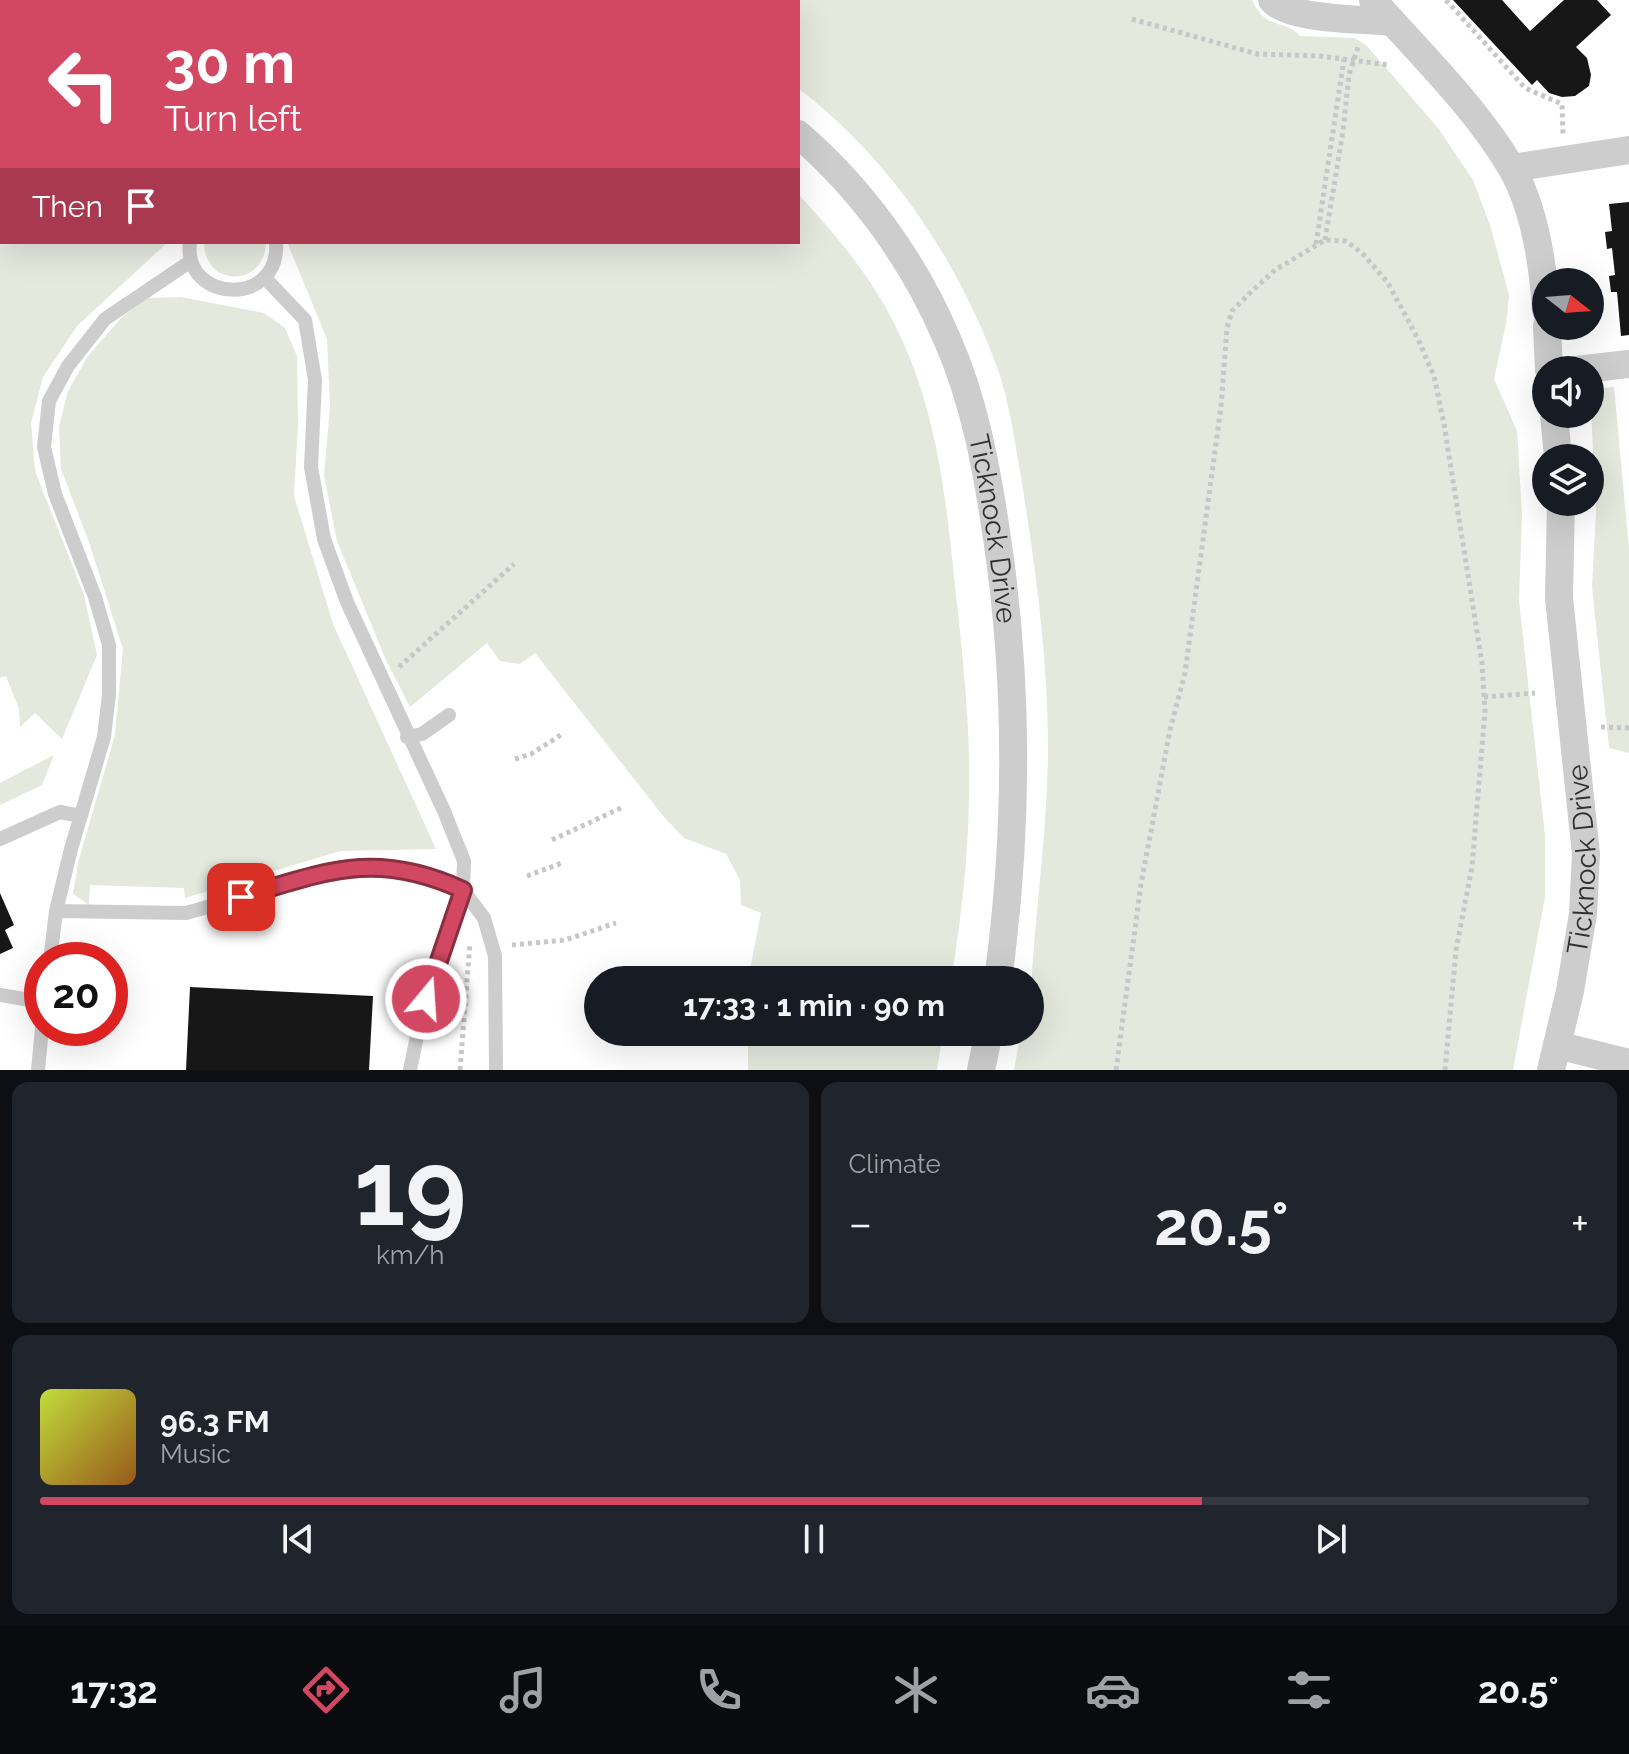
<!DOCTYPE html>
<html lang="en">
<head>
<meta charset="utf-8">
<style>
  body { margin:0; font-family:Raleway,sans-serif; background:#20242c; color:#f1f3f6; height:100vh; display:flex; flex-direction:column; font-size:30px; white-space:nowrap }
  * { box-sizing:border-box; margin:0 }
  p { font-size:26px; color:#9ea1a6 }
  .icon { flex:none; width:44px; height:44px; fill:none; stroke:currentColor; stroke-width:2; stroke-linecap:round; stroke-linejoin:round }
  .map { position:relative; height:1070px; overflow:hidden }
  .panel { display:flex; flex-direction:column; gap:12px; padding:12px; background:#0d0f14; flex:1 }
  .panel>* { flex:none }
  .guide { position:absolute; left:0px; top:0px; width:800px; height:244px; box-shadow:0 8px 32px #0002; background:#d24862; color:#fff; overflow:hidden }
  .needle { width:52px; rotate:107deg }
  .controls { position:absolute; left:1532px; top:268px; display:grid; gap:16px }
  .controls a { display:grid; place-items:center; width:72px; height:72px; border-radius:50%; background:#171b24; box-shadow:0 8px 32px #0002; font-size:40px }
  .speed { position:absolute; left:24px; top:942px; display:flex; gap:16px; font-size:40px; font-weight:700; text-align:center }
  .speed>* { display:grid; place-content:center; width:104px; height:104px; border-radius:50%; background:#171b24; box-shadow:0 8px 32px #0002; line-height:1 }
  .speed .limit { border:12px solid #d22; background:#fff; color:#111 }
  .pin { position:absolute; display:grid; place-items:center; width:68px; height:68px; color:#fff; margin:-34px; border-radius:16px; box-shadow:0 4px 12px #0006 }
  .me { position:absolute; width:88px; margin:-44px; rotate:18deg; stroke-linejoin:round; filter:drop-shadow(0 0 6px #0008) }
  .turn { display:flex; align-items:center; gap:28px; height:168px; padding:0 32px; font-size:36px }
  .turn .icon { width:104px; height:104px; stroke-width:2.5 }
  .turn b { display:block; font-size:56px; line-height:68px }
  .then { display:flex; align-items:center; height:76px; padding:0 32px; background:#0003; gap:16px; font-size:30px }
  .big { font-size:60px; font-weight:700; line-height:1.1 }
  .panel .card { flex:1; display:flex; flex-direction:column; justify-content:center; gap:12px; min-width:0; padding:0 28px; border-radius:16px; background:#20242c }
  .panel .dial { align-items:center; gap:0 }
  .dial b { font-size:104px; line-height:1 }
  .song { display:flex; align-items:center; gap:24px }
  .cover { width:96px; height:96px; border-radius:12px; background:linear-gradient(135deg,hsl(70 70% 55%),hsl(30 70% 35%)) }
  .played { height:8px; border-radius:4px; background:linear-gradient(90deg,#d24862 75%,#363941 75%) }
  .keys { display:flex; justify-content:space-around; direction:ltr }
  .heat { display:flex; justify-content:space-between; align-items:center; font-size:44px; direction:ltr }
  .panel .tiles { flex:1; display:grid; gap:12px; grid-template-columns:1fr 1fr }
  .card:last-child { grid-column:span 2 }
  .trip { position:absolute; left:584px; top:966px; width:460px; height:80px; border-radius:40px; background:#171b24; box-shadow:0 8px 32px #0002; font-weight:700; line-height:80px; text-align:center }
  .menu { display:flex; height:128px; justify-content:space-around; align-items:center; background:#090b0e; color:#9ea1a6 }
  .menu .icon { width:56px; height:56px }
  .menu .current { color:#d24862 }
  .menu b { font-size:36px; color:#f1f3f6 }
  .map>svg:first-child { display:block }
  .green { fill:#e4e8dd }
  .building { fill:#171717 }
  .lines { fill:none; stroke-linecap:round; stroke-linejoin:round }
  .path { stroke:#c7c7c7; stroke-width:5; stroke-dasharray:4 4; stroke-linecap:butt }
  .service { stroke:#cdcdcd; stroke-width:14 }
  .minor { stroke:#cdcdcd; stroke-width:28 }
  .route-casing { stroke:#882f40; stroke-width:20 }
  .route { stroke:#d24862; stroke-width:14 }
  .labels { text-anchor:middle; dominant-baseline:central; stroke-width:8; stroke-linejoin:round; paint-order:stroke }
  .street-label { font-size:28px; fill:#303030; stroke:#fff }
</style>
</head>
<body>
<div class="map">
<svg width="1629" height="1070" viewBox="0 0 1629 1070">
  <rect width="100%" height="100%" fill="#fff"/>
  <!-- green -->
  <path class="green" d="M0,0H205L2,2V242H168L77,326L43,377L31,423L35,471L84,595L97,655L62,739L35,713L20,727L19,709L6,676L0,678Z
    M648,0H1252C1266,32 1285,18 1300,36L1354,38L1366,45L1438,128L1473,180L1490,225L1509,295L1506,324L1494,379L1517,431L1522,514L1519,601L1545,836V897L1513,1070H1014L1021,1032H1030C1030,938 1048,843 1048,748C1048,659 1036,571 1022,483C1015,444 1009,396 994,359C954,254 888,157 798,88V2Z
    M798,194C834,232 872,278 895,325C935,405 945,488 954,576C962,650 971,725 969,799C968,859 961,921 951,980H748L761,913L741,905L740,880L726,854L684,838L664,817L535,653L520,664L500,661L487,643L410,707L386,660L337,541L324,475L330,407L327,339L287,242H798Z
    M204,242H266C265,288 204,288 204,242Z
    M181,297L264,313L285,328L297,356L298,424L294,496L333,624L436,849L340,851L185,898L184,888L90,885L89,905L73,894L78,863L115,735L123,649L89,542L61,469L59,426L68,391L88,356L123,316L148,298Z
    M1614,387L1629,549V753L1609,748L1592,587L1596,512L1590,389Z
    M54,755L42,785L0,805V783Z
    M748,1032H943L937,1070H748Z"/>
  <!-- building -->
  <path class="building" d="M1453,0H1502L1530,31L1564,0H1597L1611,15L1576,47L1587,58L1591,75L1589,86L1575,96L1562,97L1549,93L1537,80L1532,85Z
    M1629,202V335L1621,336L1617,292H1611L1609,276L1615,275L1612,248L1607,249L1605,232L1612,231L1609,204Z
    M0,893L14,925L5,930L13,948L0,954Z
    M190,987L373,996L369,1070H186Z"/>
  <g class="lines">
    <!-- path -->
    <path class="path" d="M1446,0L1525,88L1562,104L1563,135
      M1132,19L1257,54L1320,56L1389,65
      M1325,240L1343,131L1349,75L1359,44
      M1316,244L1344,59
      M399,667L514,564
      M1484,697L1535,693
      M1601,727L1629,728
      M515,759L531,754L564,733
      M552,840L621,808
      M527,876L562,863
      M512,945L565,940L616,923
      M460,1070L470,943
      M1116,1070L1141,884L1170,730L1185,673L1221,406L1227,328L1232,311L1250,293L1275,270L1325,240L1346,241L1363,254L1388,283L1418,339L1434,376L1444,424L1482,663L1485,711L1472,867L1456,950L1445,1070"/>
    <!-- service -->
    <path class="service" d="M225,2L226,0
      M252,2V0
      M190,242C182,303 281,308 276,242
      M265,278L305,320L315,380L311,467L324,539L347,602L444,811L464,861L463,890L421,1017L410,1070
      M407,737L422,734L449,715
      M0,839L60,812L81,816
      M56,911L186,913L338,870L376,866L406,869L440,879L463,890L484,918L495,956L496,1070
      M50,960L56,911L71,849L104,737L109,694V645L95,597L55,494L44,447L49,401L68,366L105,319L191,261
      M0,995L42,1002
      M38,1070L42,1028"/>
    <!-- minor -->
    <g class="minor">
      <path d="M579,0L583,2"/>
      <path d="M1272,0C1288,20 1364,19 1392,22"/>
      <path d="M1373,0C1420,54 1474,105 1511,167C1535,208 1543,264 1546,310"/>
      <path id="s1" d="M798,134C862,189 914,261 947,339C975,402 987,470 997,538C1019,686 1018,833 998,980"/>
      <path d="M1512,168L1629,150"/>
      <path d="M1547,326L1549,370"/>
      <path d="M1576,370L1629,364"/>
      <path d="M1554,414L1558,458"/>
      <path d="M1557,1045L1629,1063"/>
      <path d="M981,1070L989,1032"/>
      <path id="s2" d="M1551,1070L1570,991L1583,914L1586,854L1559,598L1561,502"/>
    </g>
  </g>
  <g class="lines">
    <!-- route casing -->
    <g class="route-casing">
      <path id="route" d="M241,897C327,871 376,850 463,890L426,999"/>
    </g>
    <!-- route -->
    <use href="#route" class="route"/>
  </g>
  <g class="labels">
    <!-- street labels -->
    <g class="street-label">
      <text stroke="none"><textPath href="#s1" startOffset="452">Ticknock Drive</textPath></text>
      <text stroke="none"><textPath href="#s2" startOffset="214">Ticknock Drive</textPath></text>
    </g>
  </g>
</svg>
<div class="controls">
<a><svg class="needle" viewBox="-14 -14 28 28"><path d="M0-13l5 13h-10z" fill="#e53935"/><path d="M0 13l5-13h-10z" fill="#9ea1a6"/></svg></a>
<a><svg class="icon" aria-label="sound" viewBox="0 0 24 24"><path d="M4 9h4l5-4v14l-5-4H4zM17 9q2 3 0 6"/></svg></a>
<a><svg class="icon" aria-label="layers" viewBox="0 0 24 24"><path d="M12 4l9 5-9 5-9-5zM3 14l9 5 9-5"/></svg></a>
</div>
<div class="speed"><div class="limit">20</div></div>
<div class="pin" style="left:241px;top:897px;background:#d93025"><svg class="icon" aria-label="arrive" viewBox="0 0 24 24"><path d="M6 21V4h12l-3 4 3 4H6"/></svg></div>
<svg class="me" style="left:426px;top:999px" viewBox="-20 -20 40 40"><circle r="17" fill="#d24862" stroke="#fff" stroke-width="3"/><path d="M0-11L8 9 0 5-8 9z" fill="#fff"/></svg>
<div class="trip">17:33 · 1 min · 90 m</div>
<div class="guide">
<div class="turn"><svg class="icon" aria-label="left" viewBox="0 0 24 24"><path d="M17 20v-9H6M10 6l-5 5 5 5"/></svg><div><b>30 m</b>Turn left</div></div>
<div class="then">Then<svg class="icon" aria-label="arrive" viewBox="0 0 24 24"><path d="M6 21V4h12l-3 4 3 4H6"/></svg></div>
</div>
</div>
<section class="panel">
<div class="tiles">
<div class="card dial"><b>19</b><p>km/h</p></div>
<div class="card"><p>Climate</p>
<div class="heat"><a>−</a><b class="big">20.5°</b><a>+</a></div>
</div>
<div class="card">
<div class="song"><i class="cover"></i><div><b>96.3 FM</b><p>Music</p></div></div>
<div class="played"></div>
<div class="keys"><svg class="icon" aria-label="previous" viewBox="0 0 24 24"><path d="M18 5L8 12l10 7zM5 5v14"/></svg><svg class="icon" aria-label="pause" viewBox="0 0 24 24"><path d="M8 5v14M16 5v14"/></svg><svg class="icon" aria-label="next" viewBox="0 0 24 24"><path d="M6 5l10 7-10 7zM19 5v14"/></svg></div>
</div>
</div>
</section>
<nav class="menu">
<b>17:32</b>
<svg class="icon current" aria-label="directions" viewBox="0 0 24 24"><path d="M12 3l9 9-9 9-9-9zM9 14v-3h6M13 9l2 2-2 2"/></svg>
<svg class="icon" aria-label="music" viewBox="0 0 24 24"><path d="M9 18V5l10-2v13"/><circle cx="6" cy="18" r="3"/><circle cx="16" cy="16" r="3"/></svg>
<svg class="icon" aria-label="phone" viewBox="0 0 24 24"><path d="M5 4h4l2 5-3 2q2 4 5 5l2-3 5 2v4C11 20 4 13 5 4z"/></svg>
<svg class="icon" aria-label="climate" viewBox="0 0 24 24"><path d="M12 3v18M4 7l16 10M4 17L20 7"/></svg>
<svg class="icon" aria-label="car" viewBox="0 0 24 24"><path d="M5 17H2v-5l4-1 3-4h7l3 4 3 1v5h-3M9 17h6M6 11h13"/><circle cx="7" cy="17" r="2"/><circle cx="17" cy="17" r="2"/></svg>
<svg class="icon" aria-label="filters" viewBox="0 0 24 24"><path d="M4 7h16M4 17h16"/><circle cx="9" cy="7" r="2"/><circle cx="15" cy="17" r="2"/></svg>
<b>20.5°</b>
</nav>
</body>
</html>
